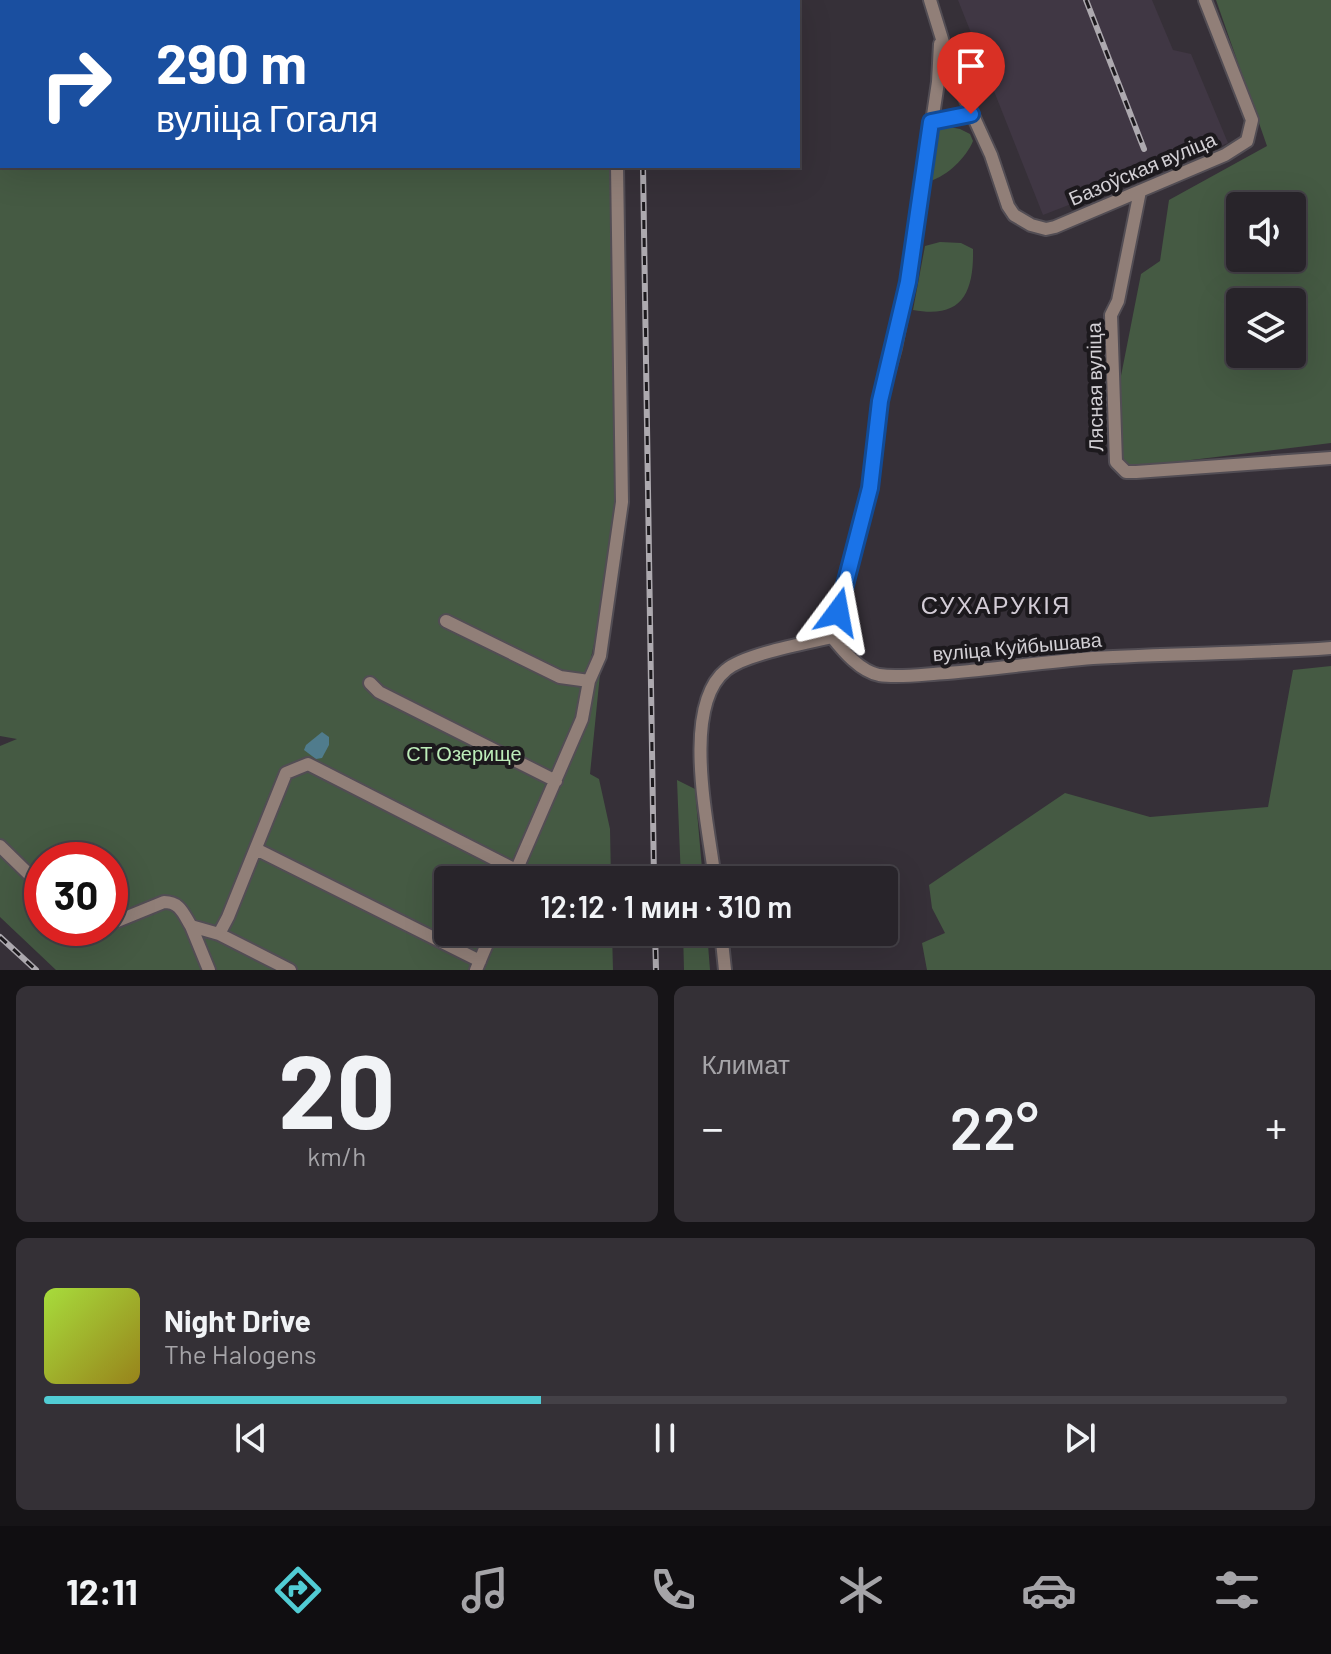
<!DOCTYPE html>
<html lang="ru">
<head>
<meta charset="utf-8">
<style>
  body { margin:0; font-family:Barlow,sans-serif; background:#343036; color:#f1f3f6; height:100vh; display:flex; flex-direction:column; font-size:30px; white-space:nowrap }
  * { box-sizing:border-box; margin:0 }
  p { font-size:26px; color:#a5a4a8 }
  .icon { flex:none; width:44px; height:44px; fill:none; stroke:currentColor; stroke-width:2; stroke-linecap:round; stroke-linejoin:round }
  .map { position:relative; height:970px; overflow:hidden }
  .panel { display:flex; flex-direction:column; gap:16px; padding:16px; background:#161417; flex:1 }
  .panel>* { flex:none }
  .banner { position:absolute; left:0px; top:0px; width:800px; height:168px; box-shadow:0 8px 32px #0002,0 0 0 2px #444147; background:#1a4fa0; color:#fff; overflow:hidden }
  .controls { position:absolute; left:1226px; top:192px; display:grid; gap:16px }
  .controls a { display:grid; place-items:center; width:80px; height:80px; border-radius:8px; background:#28242a; box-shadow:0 8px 32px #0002,0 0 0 2px #444147; font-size:40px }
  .speed { position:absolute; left:24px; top:842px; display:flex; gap:16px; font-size:40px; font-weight:700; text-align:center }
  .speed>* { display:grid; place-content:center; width:104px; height:104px; border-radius:50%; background:#28242a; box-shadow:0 8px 32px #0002,0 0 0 2px #444147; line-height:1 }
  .speed .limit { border:12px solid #d22; background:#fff; color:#111 }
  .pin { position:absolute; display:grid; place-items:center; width:68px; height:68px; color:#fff; margin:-82px -34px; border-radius:50% 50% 50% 0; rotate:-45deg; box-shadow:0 0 8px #0007 }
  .pin .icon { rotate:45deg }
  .me { position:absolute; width:88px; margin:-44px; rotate:13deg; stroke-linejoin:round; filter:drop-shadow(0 0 6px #0008) }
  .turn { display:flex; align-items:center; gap:28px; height:168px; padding:0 24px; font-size:36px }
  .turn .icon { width:104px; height:104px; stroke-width:2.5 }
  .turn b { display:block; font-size:56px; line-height:68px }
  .big { font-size:60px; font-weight:600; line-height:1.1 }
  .panel .widget { flex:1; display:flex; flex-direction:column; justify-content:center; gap:12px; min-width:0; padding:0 28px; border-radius:12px; background:#343036 }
  .panel .dial { align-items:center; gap:0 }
  .dial b { font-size:104px; line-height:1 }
  .song { display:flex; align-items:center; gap:24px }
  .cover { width:96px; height:96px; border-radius:12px; background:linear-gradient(135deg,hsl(80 70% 55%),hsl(50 70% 35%)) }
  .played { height:8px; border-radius:4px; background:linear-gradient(90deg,#51ccd4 40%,#444147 40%) }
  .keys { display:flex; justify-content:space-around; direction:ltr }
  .heat { display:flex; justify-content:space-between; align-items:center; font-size:44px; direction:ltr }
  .panel .tiles { flex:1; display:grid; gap:16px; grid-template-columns:1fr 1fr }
  .widget:last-child { grid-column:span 2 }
  .trip { position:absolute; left:434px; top:866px; width:464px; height:80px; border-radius:8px; background:#28242a; box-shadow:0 8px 32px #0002,0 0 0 2px #444147; font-weight:600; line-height:80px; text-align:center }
  .menu { display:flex; height:128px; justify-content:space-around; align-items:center; background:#100e11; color:#a5a4a8 }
  .menu .icon { width:56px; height:56px }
  .menu .current { color:#51ccd4 }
  .menu b { font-size:36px; color:#f1f3f6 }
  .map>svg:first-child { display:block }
  .built { fill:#403744 }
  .green { fill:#455a43; fill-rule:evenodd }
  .water { fill:#507c8d }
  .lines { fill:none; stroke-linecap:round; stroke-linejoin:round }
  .minor-casing { stroke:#524d54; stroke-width:16 }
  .minor { stroke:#917f78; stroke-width:12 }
  .rail-casing { stroke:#ada9af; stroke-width:6 }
  .rail { stroke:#1c191d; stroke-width:3; stroke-dasharray:9; stroke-linecap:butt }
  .route-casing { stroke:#114b97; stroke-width:20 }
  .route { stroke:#1a73e8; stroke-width:14 }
  .labels { text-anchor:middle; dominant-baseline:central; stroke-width:8; stroke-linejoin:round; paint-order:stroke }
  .street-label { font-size:20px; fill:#d3d0d5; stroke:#1c191d }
  .park-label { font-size:20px; fill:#bdedb9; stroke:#1c191d }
  .quarter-label { font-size:24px; letter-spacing:2px; fill:#d3ccd6; stroke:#1c191d }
</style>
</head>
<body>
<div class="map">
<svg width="1331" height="970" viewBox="0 0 1331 970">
  <rect width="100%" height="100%" fill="#363038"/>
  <!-- built -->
  <path class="built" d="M958,0H1152L1173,50L1191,54L1228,143L1043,215Z"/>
  <!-- green -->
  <path class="green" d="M0,0H607L2,2V166H611L616,500L604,600L590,662L600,674L590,774L599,779L610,829L611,880H448V932H612L613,970H56L0,917V746L17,739L0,736ZM42,860H110V928H42Z
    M1216,0H1331V443L1133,467L1119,457L1120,381L1141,274L1160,261L1169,200L1267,146ZM1240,206H1292V258H1240ZM1240,302H1292V354H1240Z
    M944,126L960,129L970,134L973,141C966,158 947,176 930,181L935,131Z
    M940,242L961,243L973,249C974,294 961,319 913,310L925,246Z
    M1331,666V970H927L922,943L945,933L932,908L929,885L1065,793L1150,817L1268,807L1293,670Z
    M677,780L695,789L703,880H681Z
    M683,932H707L710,970H684Z"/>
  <!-- water -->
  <path class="water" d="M322,732L329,737V745L322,758L316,759L304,750L306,745Z"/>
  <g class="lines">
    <!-- minor casing -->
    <g class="minor-casing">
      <path id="minor" d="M613,0V2
        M930,0L950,65L991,155L1008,206L1014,215L1031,225L1046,229L1055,227L1225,155L1247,141L1252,120L1205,0
        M931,122L971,114
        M1140,191L1118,301L1111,315L1116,462L1126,472H1136L1331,458
        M446,621L560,677L589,681
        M832,637L870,488L880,401L895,348L908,282L938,82L940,44
        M832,637C844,652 860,671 879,675C901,678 925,674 947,673C995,669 1044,662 1093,658C1172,653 1252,654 1331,648
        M370,683L379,692L556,781
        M0,846L42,887
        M256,849L480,961
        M512,880L582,719L589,681L600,656L622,502L617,166
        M715,880C709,828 680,707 726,670C745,654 807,643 832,637
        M110,924L164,902C180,902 183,913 191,926L219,934L290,970
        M191,926L209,970
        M78,928H99
        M721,932L725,970
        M219,934L228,917L286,773L308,764L516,870
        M476,970L492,932"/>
    </g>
    <!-- minor -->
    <use href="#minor" class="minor"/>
    <!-- rail casing -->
    <g class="rail-casing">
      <path id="rail" d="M639,0V2
        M1086,0L1144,149
        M643,166L654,880
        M655,932L656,970
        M0,937L36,970"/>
    </g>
    <!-- rail -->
    <use href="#rail" class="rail"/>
  </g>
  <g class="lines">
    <!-- route casing -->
    <g class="route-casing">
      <path id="route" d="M838,612L870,488L880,401L908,282L931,122L971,114"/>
    </g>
    <!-- route -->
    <use href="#route" class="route"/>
  </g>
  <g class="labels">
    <!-- street labels -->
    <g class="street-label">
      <text transform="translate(1142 168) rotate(-23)">Базоўская вуліца</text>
      <text transform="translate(1094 387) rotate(-91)">Лясная вуліца</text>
      <text transform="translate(1017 646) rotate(-5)">вуліца Куйбышава</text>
    </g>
    <!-- park labels -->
    <g class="park-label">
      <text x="464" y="753">СТ Озерище</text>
    </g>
    <!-- quarter labels -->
    <g class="quarter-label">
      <text x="996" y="604">СУХАРУКІЯ</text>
    </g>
  </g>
</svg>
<div class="controls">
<a><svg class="icon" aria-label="sound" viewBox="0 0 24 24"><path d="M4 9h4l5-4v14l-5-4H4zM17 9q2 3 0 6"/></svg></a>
<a><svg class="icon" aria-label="layers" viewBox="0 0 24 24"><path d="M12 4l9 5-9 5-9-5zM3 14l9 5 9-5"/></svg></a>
</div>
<div class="speed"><div class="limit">30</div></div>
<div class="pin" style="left:971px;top:114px;background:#d93025"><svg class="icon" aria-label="arrive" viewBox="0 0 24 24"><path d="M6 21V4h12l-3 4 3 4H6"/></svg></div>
<svg class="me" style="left:838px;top:612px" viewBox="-20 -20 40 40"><path d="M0-17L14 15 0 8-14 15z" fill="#1a73e8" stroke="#fff" stroke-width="4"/></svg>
<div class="trip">12:12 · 1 мин · 310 m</div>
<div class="banner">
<div class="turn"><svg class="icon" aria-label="right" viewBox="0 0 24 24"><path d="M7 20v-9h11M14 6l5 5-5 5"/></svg><div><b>290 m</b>вуліца Гогаля</div></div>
</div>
</div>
<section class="panel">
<div class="tiles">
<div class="widget dial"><b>20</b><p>km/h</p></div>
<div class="widget"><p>Климат</p>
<div class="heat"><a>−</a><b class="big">22°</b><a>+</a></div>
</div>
<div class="widget">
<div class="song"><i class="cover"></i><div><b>Night Drive</b><p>The Halogens</p></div></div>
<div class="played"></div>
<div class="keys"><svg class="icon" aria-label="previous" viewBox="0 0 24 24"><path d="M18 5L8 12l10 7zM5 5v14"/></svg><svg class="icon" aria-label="pause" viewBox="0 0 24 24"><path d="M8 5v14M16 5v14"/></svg><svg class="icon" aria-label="next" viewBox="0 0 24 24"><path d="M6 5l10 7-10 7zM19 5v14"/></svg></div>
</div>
</div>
</section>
<nav class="menu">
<b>12:11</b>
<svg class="icon current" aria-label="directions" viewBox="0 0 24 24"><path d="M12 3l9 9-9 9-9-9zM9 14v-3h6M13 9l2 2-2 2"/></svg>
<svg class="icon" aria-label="music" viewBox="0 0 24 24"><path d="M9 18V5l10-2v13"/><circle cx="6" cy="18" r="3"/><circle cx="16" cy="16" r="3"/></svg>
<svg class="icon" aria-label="phone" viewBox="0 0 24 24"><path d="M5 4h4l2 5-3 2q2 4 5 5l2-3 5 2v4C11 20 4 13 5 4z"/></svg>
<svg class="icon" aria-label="climate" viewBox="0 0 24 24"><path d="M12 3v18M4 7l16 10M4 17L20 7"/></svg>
<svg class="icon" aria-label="car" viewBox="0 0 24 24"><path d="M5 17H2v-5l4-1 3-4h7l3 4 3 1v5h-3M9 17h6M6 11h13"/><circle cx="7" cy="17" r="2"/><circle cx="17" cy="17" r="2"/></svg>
<svg class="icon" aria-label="filters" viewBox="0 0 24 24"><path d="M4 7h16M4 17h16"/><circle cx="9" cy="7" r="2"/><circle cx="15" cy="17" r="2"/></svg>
</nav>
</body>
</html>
